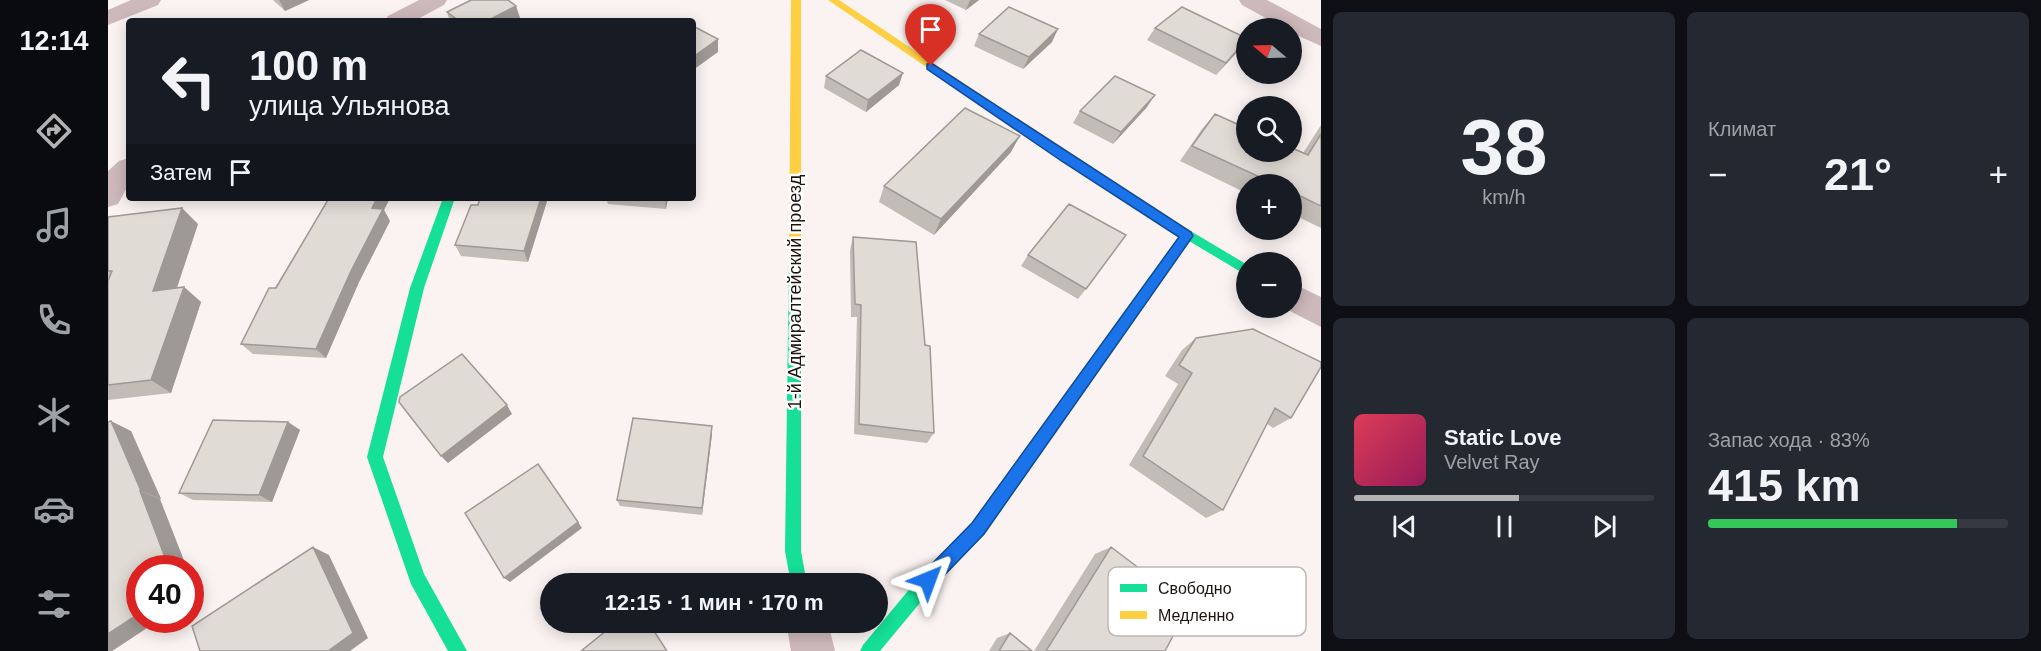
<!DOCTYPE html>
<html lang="ru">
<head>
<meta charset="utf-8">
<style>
  body { margin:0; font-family:Helvetica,sans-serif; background:#242831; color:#f1f3f6; height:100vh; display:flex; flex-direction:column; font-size:22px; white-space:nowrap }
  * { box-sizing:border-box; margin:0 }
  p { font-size:20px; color:#9ea1a6 }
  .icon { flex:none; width:33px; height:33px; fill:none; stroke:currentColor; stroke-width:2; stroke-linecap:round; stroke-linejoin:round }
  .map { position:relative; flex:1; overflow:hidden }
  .panel { display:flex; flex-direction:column; gap:12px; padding:12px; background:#0d0f14; width:720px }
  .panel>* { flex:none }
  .guide { position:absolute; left:18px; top:18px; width:570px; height:183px; border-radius:6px; box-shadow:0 3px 15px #0003; background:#171b24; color:#f1f3f6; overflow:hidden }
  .needle { width:39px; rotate:289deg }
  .tools { position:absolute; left:1128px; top:18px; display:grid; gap:12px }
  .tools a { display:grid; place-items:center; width:66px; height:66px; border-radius:50%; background:#171b24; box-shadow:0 3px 15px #0003; font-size:30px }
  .speed { position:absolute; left:18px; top:555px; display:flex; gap:12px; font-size:30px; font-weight:700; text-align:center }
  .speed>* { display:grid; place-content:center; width:78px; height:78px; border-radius:50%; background:#171b24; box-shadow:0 3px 15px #0003; line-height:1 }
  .speed .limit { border:9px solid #d22; background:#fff; color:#111 }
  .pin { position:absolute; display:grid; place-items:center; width:51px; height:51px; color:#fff; margin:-62px -26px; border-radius:50% 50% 50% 0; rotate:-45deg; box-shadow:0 0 6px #0007 }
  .pin .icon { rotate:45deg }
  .me { position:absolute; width:66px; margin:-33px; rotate:44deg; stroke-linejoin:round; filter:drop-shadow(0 0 4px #0008) }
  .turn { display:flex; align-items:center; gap:21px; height:126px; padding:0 24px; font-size:27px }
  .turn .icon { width:78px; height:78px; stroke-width:2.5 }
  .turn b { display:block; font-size:42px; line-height:51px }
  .then { display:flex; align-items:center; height:57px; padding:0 24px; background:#0003; gap:12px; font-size:22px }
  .big { font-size:45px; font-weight:700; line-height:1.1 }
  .panel .tile { flex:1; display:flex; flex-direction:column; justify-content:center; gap:9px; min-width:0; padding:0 21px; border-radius:9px; background:#242831 }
  .panel .dial { align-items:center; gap:0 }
  .dial b { font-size:78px; line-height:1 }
  .song { display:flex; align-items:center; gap:18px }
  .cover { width:72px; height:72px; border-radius:9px; background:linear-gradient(135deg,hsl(350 70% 55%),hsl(330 70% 35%)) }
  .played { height:6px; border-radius:3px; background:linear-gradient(90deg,#b4b1b2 55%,#363941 55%) }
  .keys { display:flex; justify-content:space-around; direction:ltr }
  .heat { display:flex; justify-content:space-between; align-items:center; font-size:33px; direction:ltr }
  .charge { height:9px; border-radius:4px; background:linear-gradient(90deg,#34c759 83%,#363941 0) }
  .panel .tiles { flex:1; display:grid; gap:12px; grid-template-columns:repeat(2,1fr) }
  .trip { position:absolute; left:432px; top:573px; width:348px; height:60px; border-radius:30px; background:#171b24; box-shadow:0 3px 15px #0003; font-weight:700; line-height:60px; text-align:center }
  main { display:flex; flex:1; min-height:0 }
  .tab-bar { display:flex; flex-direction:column; width:108px; justify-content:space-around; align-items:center; background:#090b0e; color:#9ea1a6 }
  .tab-bar .icon { width:42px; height:42px }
  .tab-bar .on { color:#b4b1b2 }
  .tab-bar b { font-size:27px; color:#f1f3f6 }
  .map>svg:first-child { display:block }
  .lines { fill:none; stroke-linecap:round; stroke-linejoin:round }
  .street { fill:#cdb8bb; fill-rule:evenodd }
  .fast { fill:#16e098; fill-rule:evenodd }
  .slow { fill:#ffcf43; fill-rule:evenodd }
  .wall { fill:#c2bcb7 }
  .shaded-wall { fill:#9e9995 }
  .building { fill:#e1dbd5; stroke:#9e9995; stroke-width:1.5 }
  .route { fill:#1a73e8; stroke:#114b97; stroke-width:1.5 }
  .labels { text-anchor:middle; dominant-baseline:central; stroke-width:5; stroke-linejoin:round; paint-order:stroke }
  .street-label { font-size:18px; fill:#1d130f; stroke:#fff }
  .key { fill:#fff; stroke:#bbb8b7; stroke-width:1.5 }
  .key-label { font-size:16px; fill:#1d130f }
</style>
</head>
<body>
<main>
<nav class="tab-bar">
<b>12:14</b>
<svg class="icon on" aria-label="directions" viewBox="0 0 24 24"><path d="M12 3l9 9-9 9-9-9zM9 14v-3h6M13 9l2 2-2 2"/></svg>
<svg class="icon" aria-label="music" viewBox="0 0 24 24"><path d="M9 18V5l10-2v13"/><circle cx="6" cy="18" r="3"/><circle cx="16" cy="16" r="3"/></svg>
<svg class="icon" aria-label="phone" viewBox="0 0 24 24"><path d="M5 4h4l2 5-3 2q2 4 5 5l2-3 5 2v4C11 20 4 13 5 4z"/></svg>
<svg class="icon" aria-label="climate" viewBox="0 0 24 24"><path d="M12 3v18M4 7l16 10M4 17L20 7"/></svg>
<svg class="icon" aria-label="car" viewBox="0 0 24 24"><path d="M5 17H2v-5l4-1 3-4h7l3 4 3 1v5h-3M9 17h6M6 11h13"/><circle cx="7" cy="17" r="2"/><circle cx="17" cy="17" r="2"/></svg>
<svg class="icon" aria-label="filters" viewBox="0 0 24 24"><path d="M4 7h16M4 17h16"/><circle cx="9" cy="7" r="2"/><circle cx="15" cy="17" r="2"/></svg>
</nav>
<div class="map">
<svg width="1213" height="651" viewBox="0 0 1213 651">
  <rect width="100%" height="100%" fill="#faf3f1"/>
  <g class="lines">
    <!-- street -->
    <path class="street" d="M23,0H53L50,5L0,25V10Z
      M311,0H339L336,5L306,21H276L280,16Z
      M1131,0H1159L1213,29V46L1184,33V28H1176L1134,5Z
      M21,158V184L10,204L0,207V171L11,161Z
      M1184,283L1213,297V327L1176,308H1184Z
      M678,622H720L727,651H683Z"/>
    <!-- fast -->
    <path class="fast" d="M1007,186L1138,264V275L1081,241L876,535L826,586L772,651H752L755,645L814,574L864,523L1072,235L1003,193L1001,190L1003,187Z
      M335,198H347L316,288L275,457L316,574L359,651H340L303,584L259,457L302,288Z
      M687,252L693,257V551L699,584H683L677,551L681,257Z"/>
    <!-- slow -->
    <path class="slow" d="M683,0H693V257L687,262L681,257Z
      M720,0H731L1011,187L1013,190L1011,193H1003Z"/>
  </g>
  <!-- wall -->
  <path class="wall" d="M165,0H201L177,11Z
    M837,0H871L858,10Z
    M408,6L412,18L406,21H342L339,12Z
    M1047,28L1138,40L1130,51L1108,75L1039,40Z
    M871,34L944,42L915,69L866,46Z
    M718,76L791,85L758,112L716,88Z
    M1039,107L1005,144L965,123L972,111Z
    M1107,114L1195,153L1213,125V228L1184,214V184H1138V193L1072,161L1094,129Z
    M903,152L826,235L771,202L776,186Z
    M221,198H282L276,210L282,221L251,282L218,358L145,354L133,344Z
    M372,198H440L420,262L353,256L347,245L370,205Z
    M498,198H560L558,209L500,204Z
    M0,217L90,224L69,288L76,287L93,302L63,393L0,400Z
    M745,237L817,345L826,433L819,443L746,434L749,317H743L742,250Z
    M920,255L978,289L970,299L913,266Z
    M1088,338L1183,418L1165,428L1159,424L1115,510L1098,518L1021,465L1070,384L1057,376L1074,350Z
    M180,422L192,430L164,502L85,500L71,493Z
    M23,431L53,499H52L32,620H51L4,651H0Z
    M604,434L594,515L512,506L509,500Z
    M1003,547L1057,651H926L987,554Z
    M902,633L924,651H881L889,638Z"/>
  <!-- shaded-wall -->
  <path class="shaded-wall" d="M171,0H201L177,11Z
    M862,0H871L858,10Z
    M408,6L412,18L406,21H379Z
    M950,29L944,42L915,69L921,57Z
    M610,39V52L585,70V57Z
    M1138,40L1130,51L1108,75L1118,63Z
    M795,73L791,85L758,112L760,100Z
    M1047,95L1039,107L1005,144L1013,132Z
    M912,136L903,152L826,235L833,219Z
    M269,198H282L276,210L282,221L251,282L218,358L208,349L264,208Z
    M433,198H440L420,262L416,251Z
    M557,198H560L558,209Z
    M74,208L90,224L63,305L45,291Z
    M76,287L93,302L63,393L43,380Z
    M399,405L404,414L340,463L333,456Z
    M3,421L23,431L53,499L33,491Z
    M180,422L192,430L164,502L151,495Z
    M604,426V434L594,515V508Z
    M32,491L52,499L79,568H61Z
    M470,522L474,528L402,582L396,578Z
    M205,547L221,555L260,638L242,651H220Z
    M82,577L89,594L82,599Z
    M32,613V620H51L4,651H0V634Z"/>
  <!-- building -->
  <path class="building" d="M363,0H400L408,6L379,21H351L339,12Z
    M901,7L950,29L921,57L871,34Z
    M1074,7L1138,38V40L1118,63L1047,28Z
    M585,26L610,39L585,57Z
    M753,50L795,73L760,100L718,76Z
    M1007,76L1047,95L1013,132L972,111Z
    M857,108L912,136L833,219L776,186Z
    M1107,114L1138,128V152H1184V148L1200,155L1213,134V206L1184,192V184H1167L1084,146Z
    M221,198H269L264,208L275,209L243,271L208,349L133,344L161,288H168Z
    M372,198H433L416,251L347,245L363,205H370Z
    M961,204L1018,235L978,289L920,255Z
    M74,208L45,291L76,287L43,380L0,385V281L4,271H0V217Z
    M745,237L808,242L817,345L822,346L826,433L751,424L753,305L747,304Z
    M1145,329L1213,362V367L1183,418L1167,408L1115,510L1035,456L1084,373L1071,365L1088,338Z
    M354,354L399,405L333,456L291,402L292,397Z
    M525,418L604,426L594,508L509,500Z
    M105,420L180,422L151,495L71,493Z
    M3,421L33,491H32L61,568H32V613L0,634V422Z
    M430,464L470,522L396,578L357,513Z
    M205,547L245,633L220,651H92L84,626Z
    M1003,547L1081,606L1057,651H938Z
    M509,622H540L559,651H473Z
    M902,633L924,651H891Z"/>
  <!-- route -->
  <path class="route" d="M823,63L1083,232L1085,236L876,534L826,586L820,589L814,586L811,580L814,574L864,523L1071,237L955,162L819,69V64Z"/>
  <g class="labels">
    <!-- street labels -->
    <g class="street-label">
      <text transform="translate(687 292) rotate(-90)">1-й Адмиралтейский проезд</text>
    </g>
  </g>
  <!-- legend -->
  <rect x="1000" y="567" width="198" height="69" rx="9" class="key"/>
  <rect x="1012" y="584" width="27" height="8" fill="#16e098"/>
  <rect x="1012" y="611" width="27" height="8" fill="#ffcf43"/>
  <g class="key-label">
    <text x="1050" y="594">Свободно</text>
    <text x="1050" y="621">Медленно</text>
  </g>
</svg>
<div class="tools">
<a><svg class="needle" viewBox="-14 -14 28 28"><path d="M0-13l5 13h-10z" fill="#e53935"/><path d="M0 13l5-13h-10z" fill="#9ea1a6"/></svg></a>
<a><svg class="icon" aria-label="search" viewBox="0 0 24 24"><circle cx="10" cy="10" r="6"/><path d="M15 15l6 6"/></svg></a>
<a>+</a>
<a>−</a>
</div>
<div class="speed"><div class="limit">40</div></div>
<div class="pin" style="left:823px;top:66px;background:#d93025"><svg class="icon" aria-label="arrive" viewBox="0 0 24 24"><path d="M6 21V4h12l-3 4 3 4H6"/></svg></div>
<svg class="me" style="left:820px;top:580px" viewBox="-20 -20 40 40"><path d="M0-17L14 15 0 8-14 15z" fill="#1a73e8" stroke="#fff" stroke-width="4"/></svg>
<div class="trip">12:15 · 1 мин · 170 m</div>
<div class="guide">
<div class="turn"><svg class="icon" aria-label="left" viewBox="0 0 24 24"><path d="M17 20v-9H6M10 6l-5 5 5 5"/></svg><div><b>100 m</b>улица Ульянова</div></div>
<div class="then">Затем<svg class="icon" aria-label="arrive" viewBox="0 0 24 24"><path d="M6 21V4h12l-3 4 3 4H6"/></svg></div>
</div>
</div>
<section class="panel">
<div class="tiles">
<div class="tile dial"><b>38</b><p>km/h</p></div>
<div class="tile"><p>Климат</p>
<div class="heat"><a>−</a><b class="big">21°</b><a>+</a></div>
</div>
<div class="tile">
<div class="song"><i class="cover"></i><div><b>Static Love</b><p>Velvet Ray</p></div></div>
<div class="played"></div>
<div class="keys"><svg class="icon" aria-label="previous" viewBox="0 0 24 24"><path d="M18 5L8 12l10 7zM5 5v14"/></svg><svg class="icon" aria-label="pause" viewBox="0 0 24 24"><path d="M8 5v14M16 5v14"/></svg><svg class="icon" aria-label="next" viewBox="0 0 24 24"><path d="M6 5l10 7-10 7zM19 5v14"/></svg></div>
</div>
<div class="tile"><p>Запас хода · 83%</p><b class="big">415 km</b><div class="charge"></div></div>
</div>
</section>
</main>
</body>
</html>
